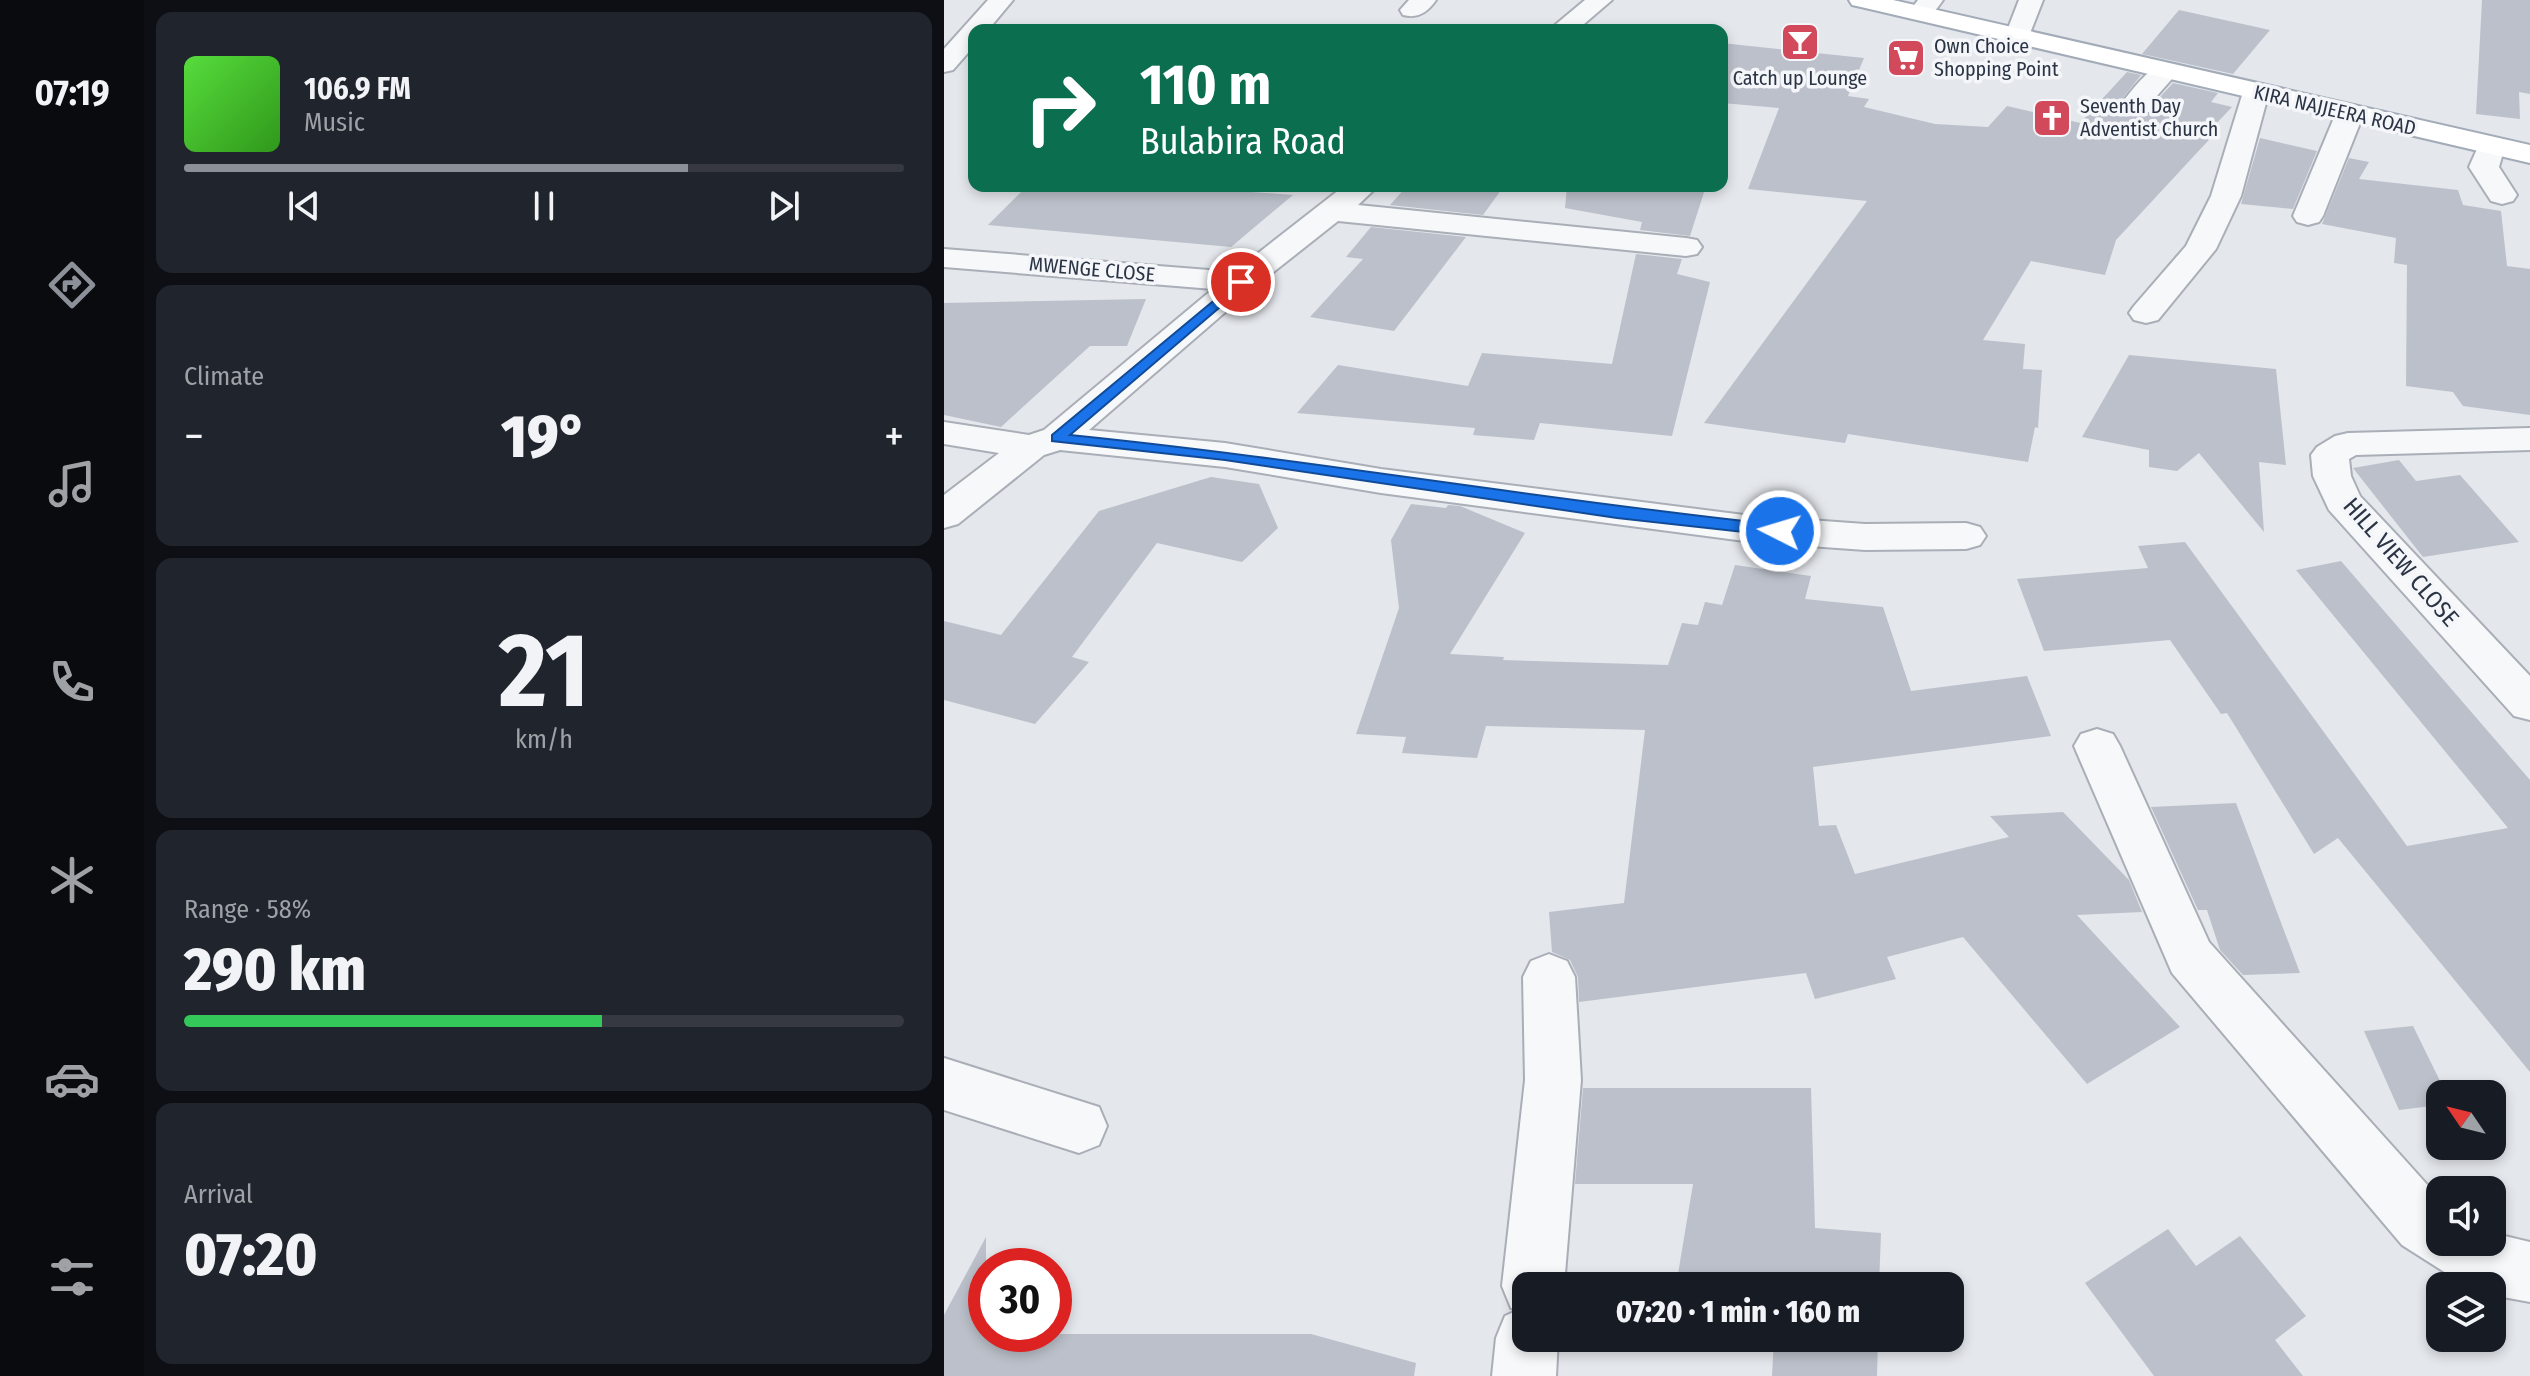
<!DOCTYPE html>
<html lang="en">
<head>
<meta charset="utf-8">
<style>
  body { margin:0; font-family:"Fira Sans Condensed",sans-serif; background:#20242c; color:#f1f3f6; height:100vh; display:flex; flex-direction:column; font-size:30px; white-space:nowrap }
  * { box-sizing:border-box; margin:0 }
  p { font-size:26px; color:#9ea1a6 }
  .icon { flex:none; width:44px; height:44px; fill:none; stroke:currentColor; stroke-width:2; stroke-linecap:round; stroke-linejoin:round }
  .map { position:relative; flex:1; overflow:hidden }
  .sheet { display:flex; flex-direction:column; gap:12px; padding:12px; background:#0d0f14; width:800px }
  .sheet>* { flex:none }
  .top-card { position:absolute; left:24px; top:24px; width:760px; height:168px; border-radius:16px; box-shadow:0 4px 12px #0003; background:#0b6e4f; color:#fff; overflow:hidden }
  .needle { width:52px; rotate:305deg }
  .fabs { position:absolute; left:1482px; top:1080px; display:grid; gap:16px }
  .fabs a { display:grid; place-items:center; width:80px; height:80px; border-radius:16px; background:#171b24; box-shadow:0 4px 12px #0003; font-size:40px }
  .speed { position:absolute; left:24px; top:1248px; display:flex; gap:16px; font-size:40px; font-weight:700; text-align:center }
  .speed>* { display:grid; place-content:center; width:104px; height:104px; border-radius:50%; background:#171b24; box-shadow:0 4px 12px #0003; line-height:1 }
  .speed .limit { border:12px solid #d22; background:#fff; color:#111 }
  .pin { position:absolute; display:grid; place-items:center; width:68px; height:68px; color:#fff; margin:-34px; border:4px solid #fff; border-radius:50%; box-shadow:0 2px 8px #0007 }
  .me { position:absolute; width:88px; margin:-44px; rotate:275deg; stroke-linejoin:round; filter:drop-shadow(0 0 6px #0008) }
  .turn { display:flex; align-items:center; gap:28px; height:168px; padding:0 40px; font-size:36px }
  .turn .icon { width:104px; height:104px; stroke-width:2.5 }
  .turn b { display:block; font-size:56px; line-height:68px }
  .big { font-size:60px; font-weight:800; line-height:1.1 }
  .sheet .tile { flex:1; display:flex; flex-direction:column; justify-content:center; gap:12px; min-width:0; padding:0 28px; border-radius:16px; background:#20242c }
  .sheet .dial { align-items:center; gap:0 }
  .dial b { font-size:104px; line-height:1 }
  .song { display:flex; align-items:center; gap:24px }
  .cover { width:96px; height:96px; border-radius:12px; background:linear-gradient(135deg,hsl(110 70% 55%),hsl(110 70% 35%)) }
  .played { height:8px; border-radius:4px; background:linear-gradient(90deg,#8c9099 70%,#363941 70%) }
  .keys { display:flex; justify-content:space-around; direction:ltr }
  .heat { display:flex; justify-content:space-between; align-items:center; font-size:44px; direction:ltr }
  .charge { height:12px; border-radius:6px; background:linear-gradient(90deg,#34c759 58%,#363941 0) }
  .trip { position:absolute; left:568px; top:1272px; width:452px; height:80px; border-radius:16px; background:#171b24; box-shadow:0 4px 12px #0003; font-weight:800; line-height:80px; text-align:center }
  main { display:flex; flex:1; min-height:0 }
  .tab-bar { display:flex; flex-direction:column; width:144px; justify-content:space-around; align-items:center; background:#090b0e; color:#9ea1a6 }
  .tab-bar .icon { width:56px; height:56px }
  .tab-bar .active { color:#8c9099 }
  .tab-bar b { font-size:36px; color:#f1f3f6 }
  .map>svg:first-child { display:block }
  .building { fill:#bbc0ca }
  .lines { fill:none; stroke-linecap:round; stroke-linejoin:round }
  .minor-casing { stroke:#a9aeb7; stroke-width:4 }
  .major-casing { stroke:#a3abb8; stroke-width:4 }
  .minor { fill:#f7f8fa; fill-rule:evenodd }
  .major { fill:#fff; fill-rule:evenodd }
  .route { fill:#1a73e8; stroke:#114b97; stroke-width:2 }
  .labels { text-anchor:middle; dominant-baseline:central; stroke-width:7; stroke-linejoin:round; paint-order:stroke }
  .far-poi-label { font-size:20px; fill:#2b3445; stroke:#f4f6f9; text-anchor:start }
  .far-street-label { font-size:20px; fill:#2b3445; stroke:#f4f6f9 }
  .street-label { font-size:24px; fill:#2b3445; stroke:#f4f6f9 }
</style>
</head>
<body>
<main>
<nav class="tab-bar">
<b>07:19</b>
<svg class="icon active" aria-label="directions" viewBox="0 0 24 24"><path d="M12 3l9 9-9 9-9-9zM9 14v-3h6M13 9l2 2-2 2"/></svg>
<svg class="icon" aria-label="music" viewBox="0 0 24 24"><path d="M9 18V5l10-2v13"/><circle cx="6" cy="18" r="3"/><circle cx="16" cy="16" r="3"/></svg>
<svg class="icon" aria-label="phone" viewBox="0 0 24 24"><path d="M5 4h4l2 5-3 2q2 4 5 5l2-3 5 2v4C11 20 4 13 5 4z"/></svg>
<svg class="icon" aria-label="climate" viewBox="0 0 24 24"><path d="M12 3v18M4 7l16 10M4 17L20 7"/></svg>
<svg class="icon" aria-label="car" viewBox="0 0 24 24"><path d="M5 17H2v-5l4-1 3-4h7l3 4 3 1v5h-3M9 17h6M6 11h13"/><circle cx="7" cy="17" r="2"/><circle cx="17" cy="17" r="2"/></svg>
<svg class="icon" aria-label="filters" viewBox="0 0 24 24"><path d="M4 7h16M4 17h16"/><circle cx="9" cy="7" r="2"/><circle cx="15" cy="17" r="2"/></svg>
</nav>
<section class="sheet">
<div class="tile">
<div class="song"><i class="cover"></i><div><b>106.9 FM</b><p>Music</p></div></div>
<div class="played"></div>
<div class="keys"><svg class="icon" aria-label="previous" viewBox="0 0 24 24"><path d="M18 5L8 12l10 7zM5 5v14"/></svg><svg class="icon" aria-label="pause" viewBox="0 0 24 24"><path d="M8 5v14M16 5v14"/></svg><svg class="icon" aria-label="next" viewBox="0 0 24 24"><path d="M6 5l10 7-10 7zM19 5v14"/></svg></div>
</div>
<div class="tile"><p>Climate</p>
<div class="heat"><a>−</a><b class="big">19°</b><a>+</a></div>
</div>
<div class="tile dial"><b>21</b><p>km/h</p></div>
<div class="tile"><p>Range · 58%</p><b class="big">290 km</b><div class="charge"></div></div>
<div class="tile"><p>Arrival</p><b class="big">07:20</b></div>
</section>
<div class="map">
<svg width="1586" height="1376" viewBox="0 0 1586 1376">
  <rect width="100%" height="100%" fill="#e4e7ec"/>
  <!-- building -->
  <path class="building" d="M1538,0H1586V94L1575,92L1576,119L1532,114Z
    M1235,10L1326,30L1289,74L1198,54Z
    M778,43L920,58L904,96L925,99L920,107L991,124L1044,127L1063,106L1136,123L1183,72L1197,75L1178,99L1195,114L1216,113L1221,105L1215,98L1229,83L1274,93L1267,102L1288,107L1269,127L1275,129L1172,240L1161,275L1087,261L1039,340L1081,344L1079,369L1098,370L1094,428L1091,427L1084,462L904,434L901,443L760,423L923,201L804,189L835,108L778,103Z
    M1316,138L1373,151L1349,209L1297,204Z
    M1405,158L1425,162L1415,179L1514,190L1519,205L1557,211L1563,266L1586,269V415L1519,406L1509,392L1462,386L1463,265L1450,263L1452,238L1378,224Z
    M83,186H225L349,195L287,247L44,225Z
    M463,186H560L539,215L446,205Z
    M623,186H762L746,236L696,230L698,222L621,208Z
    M427,227L522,237L450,331L366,317L419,259L402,257Z
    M692,254L738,259L733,274L766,282L728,436L596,423L590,440L529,435L531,428L353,413L394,365L524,386L538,353L668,364Z
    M202,299L183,346H146L57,427L0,415V303Z
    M1185,355L1332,369L1342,465L1315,462L1320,532L1255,453L1233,471L1205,467V450L1138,437Z
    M1455,460L1472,481L1516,475L1575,542L1479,557L1409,468Z
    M267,477L315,484L334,528L298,562L213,543L128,657L145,662L91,724L0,700V621L57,635L155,511Z
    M467,504L502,508L504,505L516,506L581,533L506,654L560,657L559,660L724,665L738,623L754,625L761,602L778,605L791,565L867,576L861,599L939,607L967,691L1083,676L1107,736L869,767L875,826L892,825L911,874L1065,837L1046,816L1119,812L1185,880L1198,912L1133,915L1236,1027L1143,1084L1019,937L943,957L952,979L871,999L862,973L635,1002L634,977L626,960L608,952L605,912L680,903L701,730L542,726L533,758L458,753L462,737L412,734L455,608L447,540Z
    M1241,542L1463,846L1564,828L1352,570L1397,561L1586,780V1072L1394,838L1370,854L1283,713L1277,714L1226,640L1100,651L1073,579L1204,568L1194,546Z
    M1292,803L1356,973L1299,975L1276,950L1263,910H1254L1207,807Z
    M1469,1026L1496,1081V1105L1455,1110L1420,1031Z
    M639,1088H867L871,1228L937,1233L935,1286H732L749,1184H631Z
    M1224,1229L1252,1266L1296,1236L1362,1316L1331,1340L1359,1376H1210L1141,1283Z
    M42,1237V1334H367L472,1363L470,1376H0V1315Z
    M830,1338H934L933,1376H828Z"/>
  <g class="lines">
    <!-- minor casing -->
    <g class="minor-casing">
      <path id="minor" d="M44,0H69L44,30H30V46L9,70L0,72V49Z
        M465,0H492C484,12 474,19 459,15L456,10Z
        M641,0H668L633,30H605Z
        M974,0H999C990,13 984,22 967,18L964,13Z
        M1075,0H1099L1083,41H1065L1061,36Z
        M1222,63L1231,65L1235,71L1211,98L1218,105L1214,111C1200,114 1190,111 1181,99C1191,86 1206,67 1222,63Z
        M1312,84L1321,86L1325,92L1297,196L1272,249L1214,320L1202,323L1190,320L1185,313L1190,306L1242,246L1267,196L1299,92L1303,86Z
        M1406,105L1416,107L1420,113L1379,216L1375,222L1364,225L1353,222L1349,216L1392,113L1396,107Z
        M1547,137L1557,140L1561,146L1555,167L1573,195L1569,201L1558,204L1547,201L1525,167L1537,140Z
        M400,186H434L414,205L742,238L753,240L758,247L753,254L742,256L394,221L308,289L145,430L281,443L437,469L808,516L921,524L1022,523L1036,527L1042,536L1036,545L1022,549L921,550L808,542L437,493L281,467L116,450L100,455L14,524L0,528V495L55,453L0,444V422L85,435L100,430L269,289L0,267V249L290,272Z
        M1586,428V450L1412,455L1405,459L1407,476L1416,496L1586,676V720L1570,716L1385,510L1369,476L1367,455L1373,447L1391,436L1404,433Z
        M1153,729L1169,734L1176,746L1265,942L1496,1199V1242H1548V1233L1586,1242V1302L1548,1295V1286H1526L1513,1280L1458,1245L1228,973L1130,746L1137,734Z
        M605,954L623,961L631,977L637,1080L620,1286H582V1338H614L612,1376H548L552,1338L561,1316L574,1310L567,1308L558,1286L581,1080L579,977L587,961Z
        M0,1058L155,1107L163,1126L155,1145L135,1153L0,1110Z"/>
    </g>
    <!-- major casing -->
    <g class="major-casing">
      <path id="major" d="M905,0H949L1586,145V163L917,7L908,5Z"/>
    </g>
    <!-- minor -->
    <use href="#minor" class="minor"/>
    <!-- major -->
    <use href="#major" class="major"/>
  </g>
  <!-- route -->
  <path class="route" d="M297,278L303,282L302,285L126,435C364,459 599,500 836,525L844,531L836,536L673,518L281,460L108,441V435Z"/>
  <!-- icons -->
  <defs>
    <g id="bar-square" transform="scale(2)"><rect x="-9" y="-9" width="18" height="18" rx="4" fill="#d1495b" stroke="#f4f6f9"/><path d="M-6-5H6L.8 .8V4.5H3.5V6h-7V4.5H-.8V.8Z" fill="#fff"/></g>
    <g id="supermarket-square" transform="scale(2)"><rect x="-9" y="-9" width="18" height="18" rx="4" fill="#d1495b" stroke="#f4f6f9"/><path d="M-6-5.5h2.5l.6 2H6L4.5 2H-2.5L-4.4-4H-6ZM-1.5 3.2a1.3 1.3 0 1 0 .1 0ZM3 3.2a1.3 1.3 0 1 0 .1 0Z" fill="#fff"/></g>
    <g id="church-square" transform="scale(2)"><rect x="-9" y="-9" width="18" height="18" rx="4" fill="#d1495b" stroke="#f4f6f9"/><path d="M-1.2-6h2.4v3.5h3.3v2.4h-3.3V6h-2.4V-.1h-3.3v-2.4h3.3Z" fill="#fff"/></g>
  </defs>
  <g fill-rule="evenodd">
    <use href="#bar-square" x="856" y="42"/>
    <use href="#supermarket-square" x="962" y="58"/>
    <use href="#church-square" x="1108" y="118"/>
  </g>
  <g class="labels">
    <!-- far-poi labels -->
    <g class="far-poi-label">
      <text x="990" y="46">Own Choice<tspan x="990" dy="23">Shopping Point</tspan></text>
      <text x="856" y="78" text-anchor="middle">Catch up Lounge</text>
      <text x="1136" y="106">Seventh Day<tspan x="1136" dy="23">Adventist Church</tspan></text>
    </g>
    <!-- far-street labels -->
    <g class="far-street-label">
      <text transform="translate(1391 110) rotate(13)">KIRA NAJJEERA ROAD</text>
      <text transform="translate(148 269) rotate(5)">MWENGE CLOSE</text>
    </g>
    <!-- street labels -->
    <g class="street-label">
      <text transform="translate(1457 562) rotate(49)">HILL VIEW CLOSE</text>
    </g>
  </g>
</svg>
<div class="fabs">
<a><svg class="needle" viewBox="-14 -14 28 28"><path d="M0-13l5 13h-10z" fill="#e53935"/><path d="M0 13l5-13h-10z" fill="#9ea1a6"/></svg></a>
<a><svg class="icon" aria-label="sound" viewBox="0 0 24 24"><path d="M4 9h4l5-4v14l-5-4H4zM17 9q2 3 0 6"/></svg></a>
<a><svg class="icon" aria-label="layers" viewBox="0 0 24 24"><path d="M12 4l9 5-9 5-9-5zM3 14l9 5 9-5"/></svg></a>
</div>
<div class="speed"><div class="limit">30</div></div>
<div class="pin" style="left:297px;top:282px;background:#d93025"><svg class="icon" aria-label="arrive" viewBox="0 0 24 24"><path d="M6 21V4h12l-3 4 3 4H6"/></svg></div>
<svg class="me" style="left:836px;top:531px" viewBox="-20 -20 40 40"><circle r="17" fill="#1a73e8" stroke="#fff" stroke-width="3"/><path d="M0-11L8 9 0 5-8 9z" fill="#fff"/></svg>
<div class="trip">07:20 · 1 min · 160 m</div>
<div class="top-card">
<div class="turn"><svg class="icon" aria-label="right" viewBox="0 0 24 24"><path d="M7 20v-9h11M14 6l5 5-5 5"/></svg><div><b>110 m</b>Bulabira Road</div></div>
</div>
</div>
</main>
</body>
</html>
